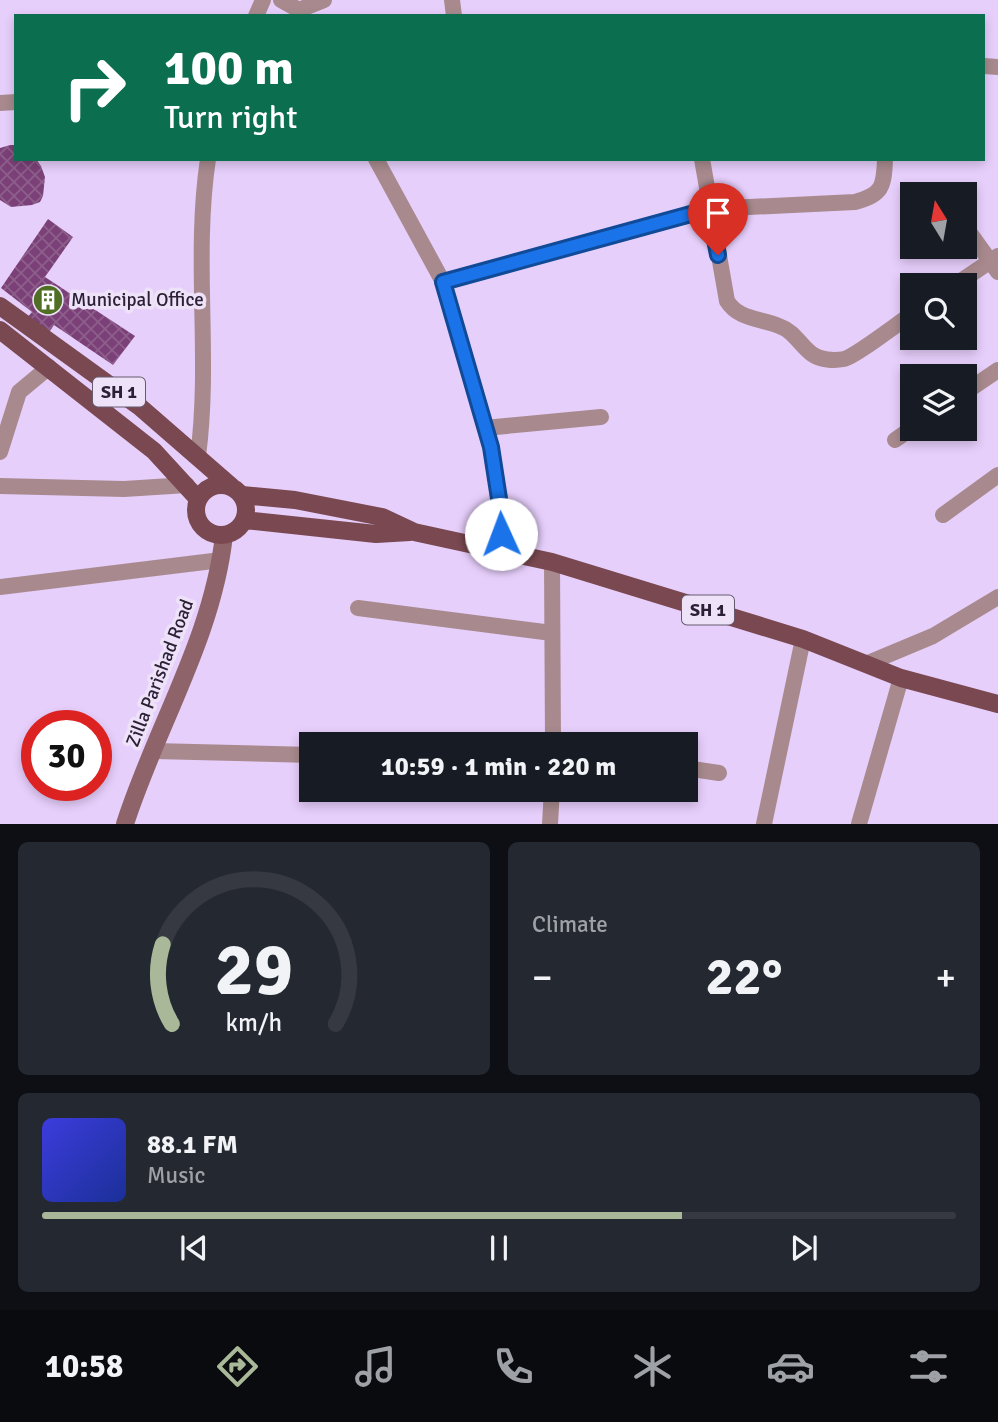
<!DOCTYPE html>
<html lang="en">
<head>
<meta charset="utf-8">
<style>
  body { margin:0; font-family:Signika,sans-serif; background:#242831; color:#f1f3f6; height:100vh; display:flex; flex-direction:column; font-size:26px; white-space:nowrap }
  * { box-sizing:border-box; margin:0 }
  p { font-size:23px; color:#9ea1a6 }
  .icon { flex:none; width:38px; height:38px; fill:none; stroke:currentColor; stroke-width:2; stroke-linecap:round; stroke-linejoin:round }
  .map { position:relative; height:824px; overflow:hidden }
  .side { display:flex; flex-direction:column; gap:18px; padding:18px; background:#0d0f14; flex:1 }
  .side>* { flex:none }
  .top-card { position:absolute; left:14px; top:14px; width:971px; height:147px; border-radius:0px; box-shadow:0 4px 10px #0003; background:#0b6e4f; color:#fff; overflow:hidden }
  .needle { width:46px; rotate:349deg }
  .buttons { position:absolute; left:900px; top:182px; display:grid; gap:14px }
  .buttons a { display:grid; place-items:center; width:77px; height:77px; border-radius:0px; background:#171b24; box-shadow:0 4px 10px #0003; font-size:35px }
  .speed { position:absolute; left:21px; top:710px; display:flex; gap:14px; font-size:35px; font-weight:700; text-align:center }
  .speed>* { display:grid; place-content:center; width:91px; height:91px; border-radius:50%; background:#171b24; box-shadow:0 4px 10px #0003; line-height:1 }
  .speed .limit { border:10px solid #d22; background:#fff; color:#111 }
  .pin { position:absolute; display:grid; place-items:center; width:60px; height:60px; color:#fff; margin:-72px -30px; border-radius:50% 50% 50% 0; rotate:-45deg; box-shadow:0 0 7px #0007 }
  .pin .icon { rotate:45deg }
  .me { position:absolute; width:77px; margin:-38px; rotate:358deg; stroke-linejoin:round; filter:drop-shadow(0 0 5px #0008) }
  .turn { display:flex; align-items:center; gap:24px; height:147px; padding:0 35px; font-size:32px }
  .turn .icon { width:91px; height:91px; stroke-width:2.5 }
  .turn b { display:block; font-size:49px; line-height:60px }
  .big { font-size:52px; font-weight:700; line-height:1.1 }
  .side .card { flex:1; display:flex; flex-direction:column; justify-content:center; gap:10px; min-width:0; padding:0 24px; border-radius:10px; background:#242831 }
  .side .dial { align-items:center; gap:0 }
  .dial svg { height:182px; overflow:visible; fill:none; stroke:#363941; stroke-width:7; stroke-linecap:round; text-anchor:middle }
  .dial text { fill:#f1f3f6; stroke:none }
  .song { display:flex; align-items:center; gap:21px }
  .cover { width:84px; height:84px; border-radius:10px; background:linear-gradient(135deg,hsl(240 70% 55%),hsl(230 70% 35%)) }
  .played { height:7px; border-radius:4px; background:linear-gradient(90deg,#a9b898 70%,#363941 70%) }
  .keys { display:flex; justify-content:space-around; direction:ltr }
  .heat { display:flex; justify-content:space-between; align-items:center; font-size:38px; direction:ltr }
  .side .tiles { flex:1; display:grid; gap:18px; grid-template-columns:1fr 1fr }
  .card:last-child { grid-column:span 2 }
  .trip { position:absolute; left:299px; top:732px; width:399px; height:70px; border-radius:0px; background:#171b24; box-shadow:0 4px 10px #0003; font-weight:700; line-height:70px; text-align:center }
  .menu { display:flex; height:112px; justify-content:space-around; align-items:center; background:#090b0e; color:#9ea1a6 }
  .menu .icon { width:49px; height:49px }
  .menu .current { color:#a9b898 }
  .menu b { font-size:32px; color:#f1f3f6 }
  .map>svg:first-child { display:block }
  .building { fill:url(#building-cross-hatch) }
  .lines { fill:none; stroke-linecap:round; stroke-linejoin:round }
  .street { stroke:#a88a8e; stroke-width:16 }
  .secondary { stroke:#8e636a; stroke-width:18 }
  .primary { stroke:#7a4850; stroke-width:18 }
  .route-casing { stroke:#114b97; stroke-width:18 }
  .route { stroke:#1a73e8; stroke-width:12 }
  .labels { text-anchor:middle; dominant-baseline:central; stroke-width:7; stroke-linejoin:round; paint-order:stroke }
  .shield { fill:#eee2f9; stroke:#665a6f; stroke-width:2 }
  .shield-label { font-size:18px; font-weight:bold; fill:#2b2034 }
  .poi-label { font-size:19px; fill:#2b2034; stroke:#eee2f9; text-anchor:start }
  .street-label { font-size:19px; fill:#2b2034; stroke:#eee2f9 }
</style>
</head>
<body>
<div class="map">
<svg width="998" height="824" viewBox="0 0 998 824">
  <defs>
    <pattern id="building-cross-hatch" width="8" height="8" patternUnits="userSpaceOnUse" patternTransform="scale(1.75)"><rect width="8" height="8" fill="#7c4079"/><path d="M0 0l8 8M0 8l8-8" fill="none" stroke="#8d5f8b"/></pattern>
  </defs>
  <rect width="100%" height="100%" fill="#e7cffc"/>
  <!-- building -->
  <path class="building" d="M10,145H16V159H36L41,166L45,177L43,196L40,202L32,205L11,207L0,200V148Z
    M48,219L73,237L45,277L135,336L113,365L54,325L48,334L26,319L32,312L1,288Z"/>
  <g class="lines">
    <!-- street -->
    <path class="street" d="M281,0L299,10L302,16
      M452,0L454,16
      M299,10L324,0
      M256,16L263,0
      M984,66L998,67
      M0,103L16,102
      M376,159L443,282L491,447L502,518L500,550
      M702,159L727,301C739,320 760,318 779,326C794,331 800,345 812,354C820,360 834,361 844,359C856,356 898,323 912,314
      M964,225L998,272
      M443,282L709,209L855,202C882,195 884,187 885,159
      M955,285L998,256
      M964,393L998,370
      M485,428L601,417
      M895,440L912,428
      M0,452L19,392L49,367
      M198,456C211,358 193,258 208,159
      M0,486L124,489L187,485
      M943,515L998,475
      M552,562L553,744
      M0,587L221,560
      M358,608L552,633
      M866,664L933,636L998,597
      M154,751L312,755
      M686,768L719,773
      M550,824L552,789
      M764,824L803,639
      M859,824L901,678"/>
    <!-- secondary -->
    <path class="secondary" d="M125,824C156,727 213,637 224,535"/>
    <!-- primary -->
    <path class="primary" d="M0,306L140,407L232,487
      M0,330L154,451L198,499
      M196 510a25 25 0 1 1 50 0a25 25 0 1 1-50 0Z
      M242,495L295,500L382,517L414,532L552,562L803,639L901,678L998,704
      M245,520L376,534L410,532"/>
  </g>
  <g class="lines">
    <!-- route casing -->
    <g class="route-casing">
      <path id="route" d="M501,534L502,518L491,447L443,282L709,209L718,255"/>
    </g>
    <!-- route -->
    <use href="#route" class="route"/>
  </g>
  <!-- icons -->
  <defs>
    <g id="building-disc" transform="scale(1.575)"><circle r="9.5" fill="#506f25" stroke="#eee2f9"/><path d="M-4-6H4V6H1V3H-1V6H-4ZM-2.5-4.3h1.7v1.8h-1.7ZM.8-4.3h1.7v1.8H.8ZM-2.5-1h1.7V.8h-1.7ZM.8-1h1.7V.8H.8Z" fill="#fff"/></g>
  </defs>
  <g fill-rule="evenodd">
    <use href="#building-disc" x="48" y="300"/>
  </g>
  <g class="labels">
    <!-- shield labels -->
    <g class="shield">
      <rect x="93" y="377.5" width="52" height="29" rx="5"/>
      <rect x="682" y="595.5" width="52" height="29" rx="5"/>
    </g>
    <g class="shield-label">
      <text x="119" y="392">SH 1</text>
      <text x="708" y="610">SH 1</text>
    </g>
    <!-- poi labels -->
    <g class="poi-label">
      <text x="71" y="300">Municipal Office</text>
    </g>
    <!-- street labels -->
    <g class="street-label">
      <text transform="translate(160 673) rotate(-69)">Zilla Parishad Road</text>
    </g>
  </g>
</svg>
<div class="buttons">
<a><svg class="needle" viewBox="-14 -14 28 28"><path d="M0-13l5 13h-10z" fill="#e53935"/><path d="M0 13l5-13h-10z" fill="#9ea1a6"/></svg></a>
<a><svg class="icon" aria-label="search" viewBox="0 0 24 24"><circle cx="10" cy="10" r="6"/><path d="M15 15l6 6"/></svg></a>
<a><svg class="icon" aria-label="layers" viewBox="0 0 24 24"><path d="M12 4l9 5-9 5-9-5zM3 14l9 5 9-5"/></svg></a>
</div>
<div class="speed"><div class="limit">30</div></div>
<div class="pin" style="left:718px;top:255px;background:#d93025"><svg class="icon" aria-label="arrive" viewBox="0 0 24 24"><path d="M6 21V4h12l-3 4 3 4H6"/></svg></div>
<svg class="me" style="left:501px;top:534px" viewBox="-20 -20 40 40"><circle r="19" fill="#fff"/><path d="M0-13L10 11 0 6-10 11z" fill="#1a73e8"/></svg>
<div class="trip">10:59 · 1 min · 220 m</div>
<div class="top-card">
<div class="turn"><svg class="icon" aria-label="right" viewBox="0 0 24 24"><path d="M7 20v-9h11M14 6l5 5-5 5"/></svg><div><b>100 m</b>Turn right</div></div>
</div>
</div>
<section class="side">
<div class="tiles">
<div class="card dial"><svg viewBox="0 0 100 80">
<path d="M14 69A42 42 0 1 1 86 69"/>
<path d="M14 69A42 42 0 0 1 10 34" stroke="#a9b898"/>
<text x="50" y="56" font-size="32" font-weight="700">29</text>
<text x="50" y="72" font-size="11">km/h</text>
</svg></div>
<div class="card"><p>Climate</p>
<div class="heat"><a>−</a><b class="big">22°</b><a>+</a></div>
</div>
<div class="card">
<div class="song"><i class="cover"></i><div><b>88.1 FM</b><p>Music</p></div></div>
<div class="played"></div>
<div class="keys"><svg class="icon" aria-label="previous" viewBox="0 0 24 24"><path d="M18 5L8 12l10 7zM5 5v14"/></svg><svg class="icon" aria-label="pause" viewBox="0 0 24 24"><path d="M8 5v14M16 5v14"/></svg><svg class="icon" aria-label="next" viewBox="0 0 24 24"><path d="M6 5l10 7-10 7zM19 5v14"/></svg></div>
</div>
</div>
</section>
<nav class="menu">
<b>10:58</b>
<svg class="icon current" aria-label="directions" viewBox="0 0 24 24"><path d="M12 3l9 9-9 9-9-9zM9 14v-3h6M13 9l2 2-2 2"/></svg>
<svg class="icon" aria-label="music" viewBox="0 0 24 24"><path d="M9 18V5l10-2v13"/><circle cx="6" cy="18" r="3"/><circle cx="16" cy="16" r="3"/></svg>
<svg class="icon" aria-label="phone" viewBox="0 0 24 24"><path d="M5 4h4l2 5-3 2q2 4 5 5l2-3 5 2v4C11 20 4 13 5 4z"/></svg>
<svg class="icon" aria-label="climate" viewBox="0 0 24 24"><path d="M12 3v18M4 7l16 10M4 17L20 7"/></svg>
<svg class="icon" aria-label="car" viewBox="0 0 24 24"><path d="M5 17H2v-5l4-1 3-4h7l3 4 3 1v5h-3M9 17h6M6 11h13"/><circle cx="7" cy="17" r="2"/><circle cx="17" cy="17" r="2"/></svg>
<svg class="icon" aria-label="filters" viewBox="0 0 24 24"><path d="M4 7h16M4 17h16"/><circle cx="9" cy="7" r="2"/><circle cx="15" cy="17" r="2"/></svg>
</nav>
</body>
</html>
